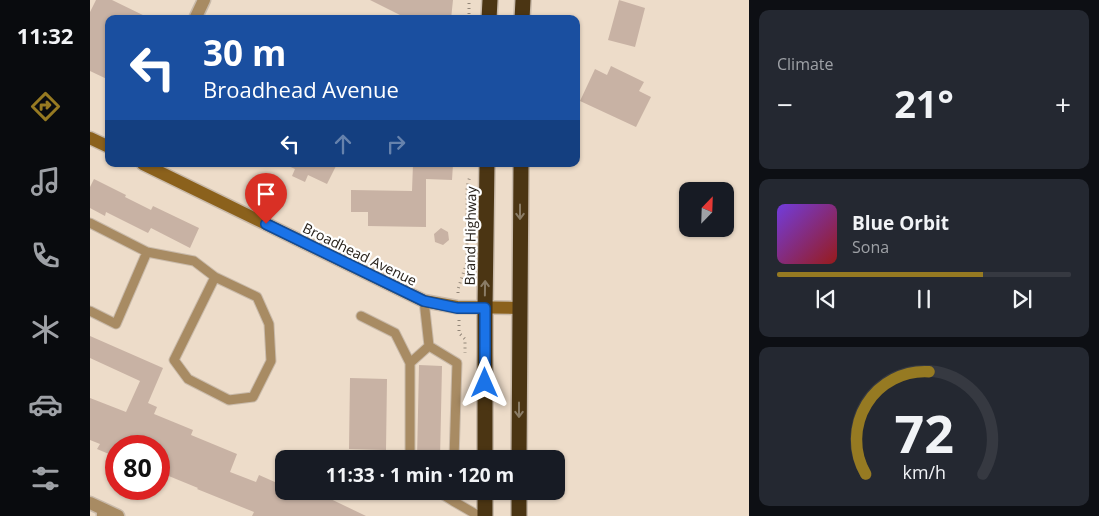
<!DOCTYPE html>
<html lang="en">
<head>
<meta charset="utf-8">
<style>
  body { margin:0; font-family:"Open Sans",sans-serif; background:#242831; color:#f1f3f6; height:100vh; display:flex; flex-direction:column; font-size:19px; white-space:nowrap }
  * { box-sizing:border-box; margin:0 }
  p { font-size:16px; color:#9ea1a6 }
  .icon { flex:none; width:28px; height:28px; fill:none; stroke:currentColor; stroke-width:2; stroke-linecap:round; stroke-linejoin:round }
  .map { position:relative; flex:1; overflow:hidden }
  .details { display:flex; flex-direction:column; gap:10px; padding:10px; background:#0d0f14; width:350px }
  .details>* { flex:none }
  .hud { position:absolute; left:15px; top:15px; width:475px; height:152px; border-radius:10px; box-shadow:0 1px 4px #0004; background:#1a4fa0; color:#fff; overflow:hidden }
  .needle { width:32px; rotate:23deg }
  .controls { position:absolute; left:589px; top:182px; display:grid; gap:10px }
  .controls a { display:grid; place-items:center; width:55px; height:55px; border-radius:10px; background:#171b24; box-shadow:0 1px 4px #0004; font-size:25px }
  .speed { position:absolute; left:15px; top:435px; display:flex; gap:10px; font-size:25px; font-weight:700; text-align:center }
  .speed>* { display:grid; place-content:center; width:65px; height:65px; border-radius:50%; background:#171b24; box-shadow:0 1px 4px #0004; line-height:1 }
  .speed .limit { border:8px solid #d22; background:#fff; color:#111 }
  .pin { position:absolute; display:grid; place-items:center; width:42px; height:42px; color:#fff; margin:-51px -21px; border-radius:50% 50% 50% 0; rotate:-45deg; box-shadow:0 0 5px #0007 }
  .pin .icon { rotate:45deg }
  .me { position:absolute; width:55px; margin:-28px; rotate:0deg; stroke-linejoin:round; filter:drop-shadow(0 0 4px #0008) }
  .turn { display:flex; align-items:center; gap:18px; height:105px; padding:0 15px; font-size:22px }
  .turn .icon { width:65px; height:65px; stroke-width:2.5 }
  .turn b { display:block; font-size:35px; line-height:42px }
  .lanes { display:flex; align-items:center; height:48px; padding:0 15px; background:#0003; justify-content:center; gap:25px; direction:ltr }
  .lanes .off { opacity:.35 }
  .big { font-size:38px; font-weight:700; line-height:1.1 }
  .details .widget { flex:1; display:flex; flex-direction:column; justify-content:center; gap:8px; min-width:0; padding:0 18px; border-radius:10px; background:#242831 }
  .details .dial { align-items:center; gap:0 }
  .dial svg { height:130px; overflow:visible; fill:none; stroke:#363941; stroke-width:7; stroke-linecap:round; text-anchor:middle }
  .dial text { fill:#f1f3f6; stroke:none }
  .song { display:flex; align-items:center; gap:15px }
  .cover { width:60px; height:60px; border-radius:8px; background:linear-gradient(135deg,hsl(260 70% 55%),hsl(0 70% 35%)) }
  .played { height:5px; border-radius:2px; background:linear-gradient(90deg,#967a22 70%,#363941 70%) }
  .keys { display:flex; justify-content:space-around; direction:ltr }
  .heat { display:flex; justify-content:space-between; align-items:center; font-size:28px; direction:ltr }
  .trip { position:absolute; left:185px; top:450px; width:290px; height:50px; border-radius:10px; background:#171b24; box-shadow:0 1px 4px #0004; font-weight:700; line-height:50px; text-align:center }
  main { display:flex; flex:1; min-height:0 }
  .dock { display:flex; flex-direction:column; width:90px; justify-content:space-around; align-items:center; background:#090b0e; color:#9ea1a6 }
  .dock .icon { width:35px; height:35px }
  .dock .on { color:#967a22 }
  .dock b { font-size:22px; color:#f1f3f6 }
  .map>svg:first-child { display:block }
  .building { fill:#c8b2a4 }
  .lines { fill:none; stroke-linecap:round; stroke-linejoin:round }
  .lane-casing { stroke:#c9baaa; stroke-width:11 }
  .street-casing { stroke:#c9baaa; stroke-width:15 }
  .secondary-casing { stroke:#c9baaa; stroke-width:15 }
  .highway-casing { stroke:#c9baaa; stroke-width:18 }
  .path { stroke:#918578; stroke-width:3; stroke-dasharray:1 4; stroke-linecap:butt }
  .lane { stroke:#a88b63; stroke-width:9 }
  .street { stroke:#a88b63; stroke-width:12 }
  .secondary { stroke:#8b611c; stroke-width:12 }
  .highway { stroke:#4b3513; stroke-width:15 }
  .oneway { stroke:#8a7c66 }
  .route-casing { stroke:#114b97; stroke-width:12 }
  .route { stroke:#1a73e8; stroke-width:9 }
  .labels { text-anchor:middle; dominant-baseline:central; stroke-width:4.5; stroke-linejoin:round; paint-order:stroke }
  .street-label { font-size:14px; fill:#27211a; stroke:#fff }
</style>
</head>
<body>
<main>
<nav class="dock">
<b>11:32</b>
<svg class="icon on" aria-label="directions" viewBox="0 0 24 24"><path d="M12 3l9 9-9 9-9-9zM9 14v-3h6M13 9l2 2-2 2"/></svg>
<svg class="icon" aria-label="music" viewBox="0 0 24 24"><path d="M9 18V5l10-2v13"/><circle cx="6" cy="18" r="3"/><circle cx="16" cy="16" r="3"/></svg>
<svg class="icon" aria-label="phone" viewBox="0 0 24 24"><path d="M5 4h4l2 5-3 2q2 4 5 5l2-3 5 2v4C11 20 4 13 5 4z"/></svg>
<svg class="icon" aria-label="climate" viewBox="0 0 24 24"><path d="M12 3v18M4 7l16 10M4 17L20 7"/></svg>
<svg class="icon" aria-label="car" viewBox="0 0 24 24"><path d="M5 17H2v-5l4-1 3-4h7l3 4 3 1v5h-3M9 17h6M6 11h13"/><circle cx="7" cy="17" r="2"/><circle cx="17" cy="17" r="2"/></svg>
<svg class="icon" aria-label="filters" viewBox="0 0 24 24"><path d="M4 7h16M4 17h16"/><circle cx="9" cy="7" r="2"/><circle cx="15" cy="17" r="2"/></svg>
</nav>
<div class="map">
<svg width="659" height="516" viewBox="0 0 659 516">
  <rect width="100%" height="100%" fill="#eddcc9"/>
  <!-- building -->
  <path class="building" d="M6,0H22L61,19H19V80L0,71V12Z
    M280,0H363L361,19H318Z
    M529,0L555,8L545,47L518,40Z
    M521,66L554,82L549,91L561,97L546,127L490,101L505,69L517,75Z
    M194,164H247L237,184L218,175L215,182L202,176L205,169Z
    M323,164H363L362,180L336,179V227L278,226V212H261V190L322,191Z
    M4,179L36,195L35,197L61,210L63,206L109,228L100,248L61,228L58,233L16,212L15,216L0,208V187Z
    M351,228L358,232L359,240L353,245L345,242L344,234Z
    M0,336L73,368L58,403L67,407L64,414L103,430L101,435L147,454L140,472L166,482L169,475L194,486V491H204L216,497L218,491H224L276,516H162L164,512L107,489L108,488L69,472V446H26V457L7,449L10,444L0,440V398L36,412L50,381L0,358Z
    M329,365L352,366L350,459H327Z
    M260,378L297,379L296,450L259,449Z"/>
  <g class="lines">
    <!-- lane casing -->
    <g class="lane-casing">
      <path id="lane" d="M0,223L57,252L26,324L0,311
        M57,252L104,261L125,277L167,297L179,324L181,361L163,397L139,400L98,379L84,360L125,277
        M334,301L339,346
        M271,316L305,333L320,363
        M339,346L367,363L364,459
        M320,459V363L339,346
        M347,491L363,501
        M364,491L363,501L389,516"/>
    </g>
    <!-- street casing -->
    <g class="street-casing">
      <path id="street" d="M105,19L114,0
        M0,503L13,509
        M13,516V509L28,516"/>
    </g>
    <!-- secondary casing -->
    <g class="secondary-casing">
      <path id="secondary" d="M0,138L19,147
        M53,164L334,301L367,307L430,308"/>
    </g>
    <!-- highway casing -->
    <g class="highway-casing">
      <path id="highway" d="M399,19L400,0
        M432,19L433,0
        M395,459V308L397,164
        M429,459L431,164
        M395,491V516
        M429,516V491"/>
    </g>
    <!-- path -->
    <path class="path" d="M379,19V0
      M368,293V289L377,262V187L380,176
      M369,320V333L375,339V353"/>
    <!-- lane -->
    <use href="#lane" class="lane"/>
    <!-- street -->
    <use href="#street" class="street"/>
    <!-- secondary -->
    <use href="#secondary" class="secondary"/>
    <!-- highway -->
    <use href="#highway" class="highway"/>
  </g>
  <!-- one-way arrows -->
  <defs><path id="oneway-shaft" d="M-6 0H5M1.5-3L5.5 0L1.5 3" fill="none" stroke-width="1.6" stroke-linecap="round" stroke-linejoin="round" transform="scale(1.25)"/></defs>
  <g class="oneway">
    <use href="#oneway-shaft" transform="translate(430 212) rotate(90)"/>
    <use href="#oneway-shaft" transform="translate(395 288) rotate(-89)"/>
    <use href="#oneway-shaft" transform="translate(429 410) rotate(90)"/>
  </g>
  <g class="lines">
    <!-- route casing -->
    <g class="route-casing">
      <path id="route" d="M176,224L334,301L367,308H395V383"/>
    </g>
    <!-- route -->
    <use href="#route" class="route"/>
  </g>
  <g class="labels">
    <!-- street labels -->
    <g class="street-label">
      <text transform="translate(380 236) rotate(-89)">Brand Highway</text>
      <text transform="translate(270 254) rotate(26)">Broadhead Avenue</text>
    </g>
  </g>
</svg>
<div class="controls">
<a><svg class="needle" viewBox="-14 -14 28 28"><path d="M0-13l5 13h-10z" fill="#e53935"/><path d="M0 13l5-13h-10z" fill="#9ea1a6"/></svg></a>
</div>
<div class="speed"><div class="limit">80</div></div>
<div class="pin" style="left:176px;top:224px;background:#d93025"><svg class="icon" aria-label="arrive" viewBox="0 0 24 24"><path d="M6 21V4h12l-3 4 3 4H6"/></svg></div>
<svg class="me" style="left:395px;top:383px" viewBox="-20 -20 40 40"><path d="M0-17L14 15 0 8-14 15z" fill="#1a73e8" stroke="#fff" stroke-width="4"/></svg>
<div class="trip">11:33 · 1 min · 120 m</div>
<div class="hud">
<div class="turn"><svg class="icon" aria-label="left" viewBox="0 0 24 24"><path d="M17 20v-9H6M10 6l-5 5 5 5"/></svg><div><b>30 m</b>Broadhead Avenue</div></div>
<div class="lanes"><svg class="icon" aria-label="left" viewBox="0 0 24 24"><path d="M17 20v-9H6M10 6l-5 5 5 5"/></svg><svg class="icon off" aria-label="ahead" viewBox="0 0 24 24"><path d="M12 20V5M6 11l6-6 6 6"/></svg><svg class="icon off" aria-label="right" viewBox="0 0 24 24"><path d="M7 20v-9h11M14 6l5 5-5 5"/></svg></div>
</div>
</div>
<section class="details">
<div class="widget"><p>Climate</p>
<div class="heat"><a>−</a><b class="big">21°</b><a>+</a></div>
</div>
<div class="widget">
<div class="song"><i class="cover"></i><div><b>Blue Orbit</b><p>Sona</p></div></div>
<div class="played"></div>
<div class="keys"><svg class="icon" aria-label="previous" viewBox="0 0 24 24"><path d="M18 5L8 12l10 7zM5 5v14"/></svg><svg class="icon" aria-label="pause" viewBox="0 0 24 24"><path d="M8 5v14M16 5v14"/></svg><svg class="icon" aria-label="next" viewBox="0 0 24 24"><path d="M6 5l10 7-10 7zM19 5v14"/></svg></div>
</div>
<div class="widget dial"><svg viewBox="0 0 100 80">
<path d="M14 69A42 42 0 1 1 86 69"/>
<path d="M14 69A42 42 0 0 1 53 6" stroke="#967a22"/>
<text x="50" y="56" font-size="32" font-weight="700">72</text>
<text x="50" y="72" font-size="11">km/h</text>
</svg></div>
</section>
</main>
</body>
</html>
